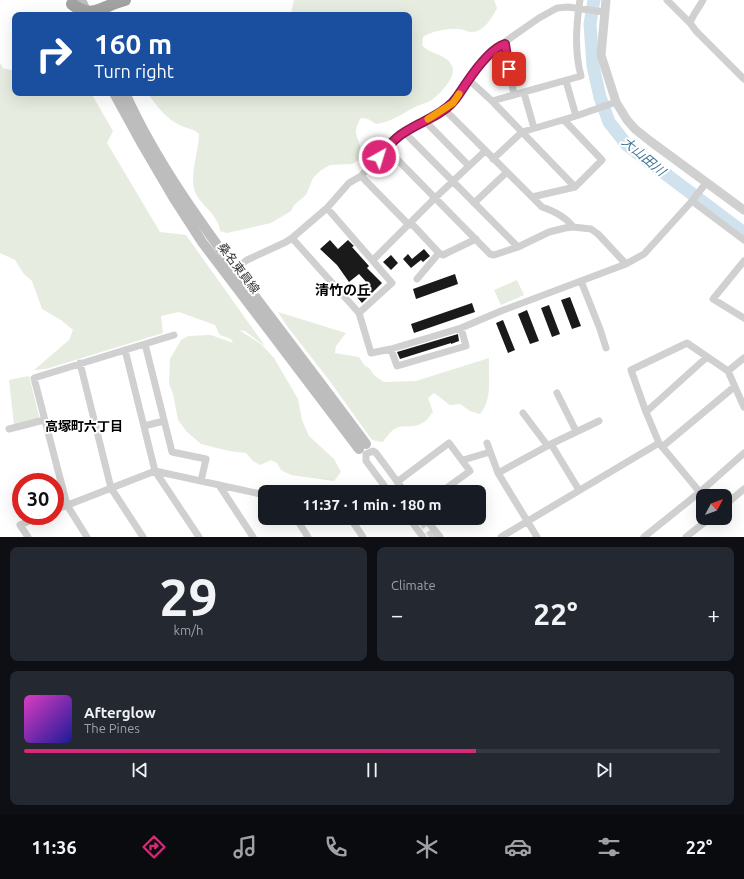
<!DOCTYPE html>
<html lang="en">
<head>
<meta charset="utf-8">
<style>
  body { margin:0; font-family:Ubuntu,"Noto Sans JP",sans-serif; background:#242831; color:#f1f3f6; height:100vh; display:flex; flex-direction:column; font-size:15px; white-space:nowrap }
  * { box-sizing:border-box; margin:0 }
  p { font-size:13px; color:#9ea1a6 }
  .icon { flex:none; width:22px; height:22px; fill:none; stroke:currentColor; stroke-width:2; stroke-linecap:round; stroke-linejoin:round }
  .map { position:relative; height:537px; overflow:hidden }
  .details { display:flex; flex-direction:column; gap:10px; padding:10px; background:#0d0f14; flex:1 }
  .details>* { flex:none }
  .guide { position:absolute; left:12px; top:12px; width:400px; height:84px; border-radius:8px; box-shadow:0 4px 16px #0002; background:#1a4fa0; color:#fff; overflow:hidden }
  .needle { width:26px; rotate:49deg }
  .controls { position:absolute; left:696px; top:489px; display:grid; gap:8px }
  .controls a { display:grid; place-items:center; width:36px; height:36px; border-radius:8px; background:#171b24; box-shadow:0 4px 16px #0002; font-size:20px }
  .speed { position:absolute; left:12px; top:473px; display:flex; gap:8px; font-size:20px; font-weight:700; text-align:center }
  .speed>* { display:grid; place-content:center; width:52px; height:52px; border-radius:50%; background:#171b24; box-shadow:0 4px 16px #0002; line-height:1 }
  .speed .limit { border:6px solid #d22; background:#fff; color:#111 }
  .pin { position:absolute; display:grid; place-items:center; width:34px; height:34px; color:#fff; margin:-17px; border-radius:8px; box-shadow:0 2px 6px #0006 }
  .me { position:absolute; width:44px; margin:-22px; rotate:39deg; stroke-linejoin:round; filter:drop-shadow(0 0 3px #0008) }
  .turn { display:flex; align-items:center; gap:14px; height:84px; padding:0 16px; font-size:18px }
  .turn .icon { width:52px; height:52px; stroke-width:2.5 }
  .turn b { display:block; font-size:28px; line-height:34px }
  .big { font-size:30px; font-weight:700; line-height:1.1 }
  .details .tile { flex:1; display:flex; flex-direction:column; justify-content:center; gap:6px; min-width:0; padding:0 14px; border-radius:8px; background:#242831 }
  .details .dial { align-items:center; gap:0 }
  .dial b { font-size:52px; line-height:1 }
  .song { display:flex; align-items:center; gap:12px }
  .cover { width:48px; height:48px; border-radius:6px; background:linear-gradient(135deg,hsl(310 70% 55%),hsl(240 70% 35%)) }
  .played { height:4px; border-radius:2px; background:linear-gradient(90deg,#db2777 65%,#363941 65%) }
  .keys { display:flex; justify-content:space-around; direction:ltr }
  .heat { display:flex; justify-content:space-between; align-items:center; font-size:22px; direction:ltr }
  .details .tiles { flex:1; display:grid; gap:10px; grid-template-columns:1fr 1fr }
  .tile:last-child { grid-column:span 2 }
  .trip { position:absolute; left:258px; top:485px; width:228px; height:40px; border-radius:8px; background:#171b24; box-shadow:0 4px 16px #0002; font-weight:700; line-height:40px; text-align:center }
  .menu { display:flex; height:64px; justify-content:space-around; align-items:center; background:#090b0e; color:#9ea1a6 }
  .menu .icon { width:28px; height:28px }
  .menu .on { color:#db2777 }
  .menu b { font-size:18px; color:#f1f3f6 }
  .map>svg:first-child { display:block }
  .green { fill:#e6ecdf }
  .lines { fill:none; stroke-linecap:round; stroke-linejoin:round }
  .river { stroke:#cfe2ee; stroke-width:13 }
  .building { fill:#1a1a1a }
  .secondary-tunnel { stroke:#d6d6d6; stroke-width:10; stroke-dasharray:10 5; stroke-linecap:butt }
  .minor { stroke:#d0d0d0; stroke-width:7 }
  .tertiary { stroke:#d0d0d0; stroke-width:9 }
  .secondary { stroke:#bdbdbd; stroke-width:10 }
  .trunk { stroke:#a2a2a2; stroke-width:12 }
  .route-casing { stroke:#8e194d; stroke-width:10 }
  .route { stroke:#db2777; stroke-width:7 }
  .slow { stroke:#f59e0b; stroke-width:7 }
  .labels { text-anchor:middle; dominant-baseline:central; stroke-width:4; stroke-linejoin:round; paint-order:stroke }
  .street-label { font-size:12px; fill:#333; stroke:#fff }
  .water-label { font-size:13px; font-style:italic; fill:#3f7597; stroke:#fff }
  .neighbourhood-label { font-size:13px; font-weight:bold; fill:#000; stroke:#fff }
  .quarter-label { font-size:14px; font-weight:bold; fill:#000; stroke:#fff }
</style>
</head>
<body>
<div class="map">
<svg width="744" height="537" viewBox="0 0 744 537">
  <rect width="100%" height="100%" fill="#fff"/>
  <!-- green -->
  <path class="green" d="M294,0H494L497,8C492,18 484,32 471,32C467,32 463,29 459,29C449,28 432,31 423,37L422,45C430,55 446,53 452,66C457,77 439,95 430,101C425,104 418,105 413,108C400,115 391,122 376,124L368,119L361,118C353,132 356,132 360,146C361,150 361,155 361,159L352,164L330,165L320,171L313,178L306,195L294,205L291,211L271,223L227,233L220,231C219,215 201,206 195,192C189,177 199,150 199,134C194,129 188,129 182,126C167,120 156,106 148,93H409V15H287L291,13Z
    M0,63L3,68L15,71V93H91L113,131L107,143L160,232L186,235L265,346L245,331L239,330L261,344L274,358L298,399L302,420L309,436L334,459L341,472L334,481L291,475L281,470L277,463L271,460L260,465L253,461L246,453L229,451L201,444L187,432L178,420L173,394L169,384L170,359L181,340L188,336L211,335L233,343L231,339L220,335L215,325L179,312L161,316L163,333L46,369L34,370L69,340L73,330L61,320L42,309L32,281L24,274L15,260L0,253Z
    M517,280L524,295L501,305L494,290Z
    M278,312L346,333L336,346L335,353L359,357L364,365L370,369L375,376L384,382L416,381L489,358C488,376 493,400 480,414L470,411L460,404L450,405L434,393L428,398L433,412C430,415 428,420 424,422C407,433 400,416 383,442L372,440L329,380L287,326Z
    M29,376L39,416V419L14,425L9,380Z"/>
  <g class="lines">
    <!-- river -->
    <path class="river" d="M594,0L590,24L593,66L600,97L609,122L627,145L744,233"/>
  </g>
  <!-- building -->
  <path class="building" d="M330,240L338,249L348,240L354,246L352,247L369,266L367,268L382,283L362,303L356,296L369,285L359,274L349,282L337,265L320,249Z
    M424,249L430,256L423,262L421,260L411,268L403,259L408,254L412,259Z
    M391,255L398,263L391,270L383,262Z
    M455,274L458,284L416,299L413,289Z
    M570,297L581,326L572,329L561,300Z
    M472,303L475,312L414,333L411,324Z
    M549,305L560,334L552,337L541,308Z
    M527,310L539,341L530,344L518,314Z
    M503,320L515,350L508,353L496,323Z
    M458,334L459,341L451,344V343L400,359L397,352Z"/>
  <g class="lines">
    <!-- secondary-tunnel -->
    <path class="secondary-tunnel" d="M421,518L435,537"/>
    <!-- minor -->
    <path class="minor" d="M667,0L690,23
      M703,0C699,8 693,14 690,23L696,31L744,79
      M505,44L514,95
      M469,80L492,101L575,187
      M566,81L576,116
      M524,93L534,128
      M492,101L581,76C574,51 576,25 580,0
      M444,109L542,207C554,211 566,217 573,227
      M425,121L469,166
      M404,132L518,247
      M387,149L490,254L494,255L518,247L549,232L565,228L573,227L591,229L598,234L626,264
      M493,159L522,132L576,116L616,102
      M361,176L409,225
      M706,183L692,201L744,240
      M532,197L575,187L602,160L564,120
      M474,203L507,172
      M327,208L392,283L359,313
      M411,223L439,253L443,255L476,239
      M292,238L359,313L371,353L391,349L461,328L501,311L626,264L644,254L692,201
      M373,260L435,198L485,151
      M744,261L713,299L744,318
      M235,269L247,260L286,242L292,238L327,208L349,183L361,176L391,142L404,132L425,121L453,103L474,73L496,48L539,18L557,8L568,7L604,12
      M417,279L439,253
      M581,281L600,329L606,348
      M145,344L172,452L206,459L201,481
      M391,349L397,366L466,346L461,328
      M125,350L155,471L199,537
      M744,358L728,371L744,407
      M80,363L111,488L143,537
      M557,393L576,431
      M646,412L707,357
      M523,413L547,445
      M144,426L164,421
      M9,429L44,420
      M487,443L498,473
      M551,444L599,421
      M662,447L734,387
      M463,460L490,452
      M397,482L449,443L470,471L441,492
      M219,485L253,537
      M389,492L366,461V454L373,451L376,453L405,492
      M703,496L659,443L646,412L631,370L687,343L728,371
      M725,505L744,489
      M55,510L155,471L265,495
      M296,518L308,537
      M350,518L363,537
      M409,518L423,537
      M425,518L440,537
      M28,537L20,525L41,516
      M87,537L67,505L34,378L174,335
      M501,537L659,443
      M537,537L498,473L551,444L579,490
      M644,537L700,492L744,453
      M686,537L710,518"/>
    <!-- tertiary -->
    <path class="tertiary" d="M606,0L601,55L616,102L627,120L635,129L650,141L744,210"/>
    <!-- secondary -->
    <path class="secondary" d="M81,0L88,15
      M114,93L142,144L173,197L202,242L359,449
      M125,93C158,166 206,230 253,294C291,344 329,394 366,444"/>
    <!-- trunk -->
    <path class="trunk" d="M72,4C93,21 103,5 125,0"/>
  </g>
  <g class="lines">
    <!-- route casing -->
    <g class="route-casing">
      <path id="route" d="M379,157C387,148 394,138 405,132C420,122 440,116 452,103C457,98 461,91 465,85C473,73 491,48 505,44L509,69"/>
    </g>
    <!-- route -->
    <use href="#route" class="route"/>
    <!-- slow -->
    <path class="slow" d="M428,119L453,103L459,94"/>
  </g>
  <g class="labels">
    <!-- street labels -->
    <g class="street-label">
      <text transform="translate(239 268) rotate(53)">桑名東員線</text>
    </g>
    <!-- water labels -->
    <g class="water-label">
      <text transform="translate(644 156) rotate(40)">大山田川</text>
    </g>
    <!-- neighbourhood labels -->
    <g class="neighbourhood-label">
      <text x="84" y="426">高塚町六丁目</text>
    </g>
    <!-- quarter labels -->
    <g class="quarter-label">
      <text x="343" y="290">清竹の丘</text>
    </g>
  </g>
</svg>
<div class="controls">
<a><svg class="needle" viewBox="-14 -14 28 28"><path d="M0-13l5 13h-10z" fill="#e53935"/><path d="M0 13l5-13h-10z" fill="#9ea1a6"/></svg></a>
</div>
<div class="speed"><div class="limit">30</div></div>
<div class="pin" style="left:509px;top:69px;background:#d93025"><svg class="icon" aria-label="arrive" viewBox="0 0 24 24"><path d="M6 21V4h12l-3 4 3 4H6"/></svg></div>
<svg class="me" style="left:379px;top:157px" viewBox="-20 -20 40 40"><circle r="17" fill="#db2777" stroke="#fff" stroke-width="3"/><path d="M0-11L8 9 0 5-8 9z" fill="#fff"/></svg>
<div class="trip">11:37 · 1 min · 180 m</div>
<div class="guide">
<div class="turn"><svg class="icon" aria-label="right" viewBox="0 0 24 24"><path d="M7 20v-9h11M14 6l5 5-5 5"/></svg><div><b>160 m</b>Turn right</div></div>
</div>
</div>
<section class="details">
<div class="tiles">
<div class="tile dial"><b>29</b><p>km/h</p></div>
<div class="tile"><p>Climate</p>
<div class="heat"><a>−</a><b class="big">22°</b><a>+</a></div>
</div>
<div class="tile">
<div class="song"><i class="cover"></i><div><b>Afterglow</b><p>The Pines</p></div></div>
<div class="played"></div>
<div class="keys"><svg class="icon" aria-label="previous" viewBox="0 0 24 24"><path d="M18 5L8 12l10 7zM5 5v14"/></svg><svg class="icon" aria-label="pause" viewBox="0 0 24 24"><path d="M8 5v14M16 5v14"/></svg><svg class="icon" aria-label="next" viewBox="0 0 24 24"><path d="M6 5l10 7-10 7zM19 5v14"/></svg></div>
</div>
</div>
</section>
<nav class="menu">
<b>11:36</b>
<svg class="icon on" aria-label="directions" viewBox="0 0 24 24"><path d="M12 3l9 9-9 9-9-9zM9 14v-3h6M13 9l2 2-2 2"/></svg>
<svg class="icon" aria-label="music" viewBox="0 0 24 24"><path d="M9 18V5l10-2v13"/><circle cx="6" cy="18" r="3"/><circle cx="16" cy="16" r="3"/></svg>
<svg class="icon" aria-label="phone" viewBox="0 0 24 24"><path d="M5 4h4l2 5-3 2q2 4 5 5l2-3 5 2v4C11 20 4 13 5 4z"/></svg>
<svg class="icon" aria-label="climate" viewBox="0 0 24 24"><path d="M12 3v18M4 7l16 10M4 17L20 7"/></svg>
<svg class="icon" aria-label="car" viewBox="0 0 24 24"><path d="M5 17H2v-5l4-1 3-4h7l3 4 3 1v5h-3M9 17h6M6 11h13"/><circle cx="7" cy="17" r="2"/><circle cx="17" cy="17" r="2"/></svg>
<svg class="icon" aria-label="filters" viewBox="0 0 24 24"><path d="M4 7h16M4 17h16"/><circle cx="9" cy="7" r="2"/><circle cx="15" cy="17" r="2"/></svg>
<b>22°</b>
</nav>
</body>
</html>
